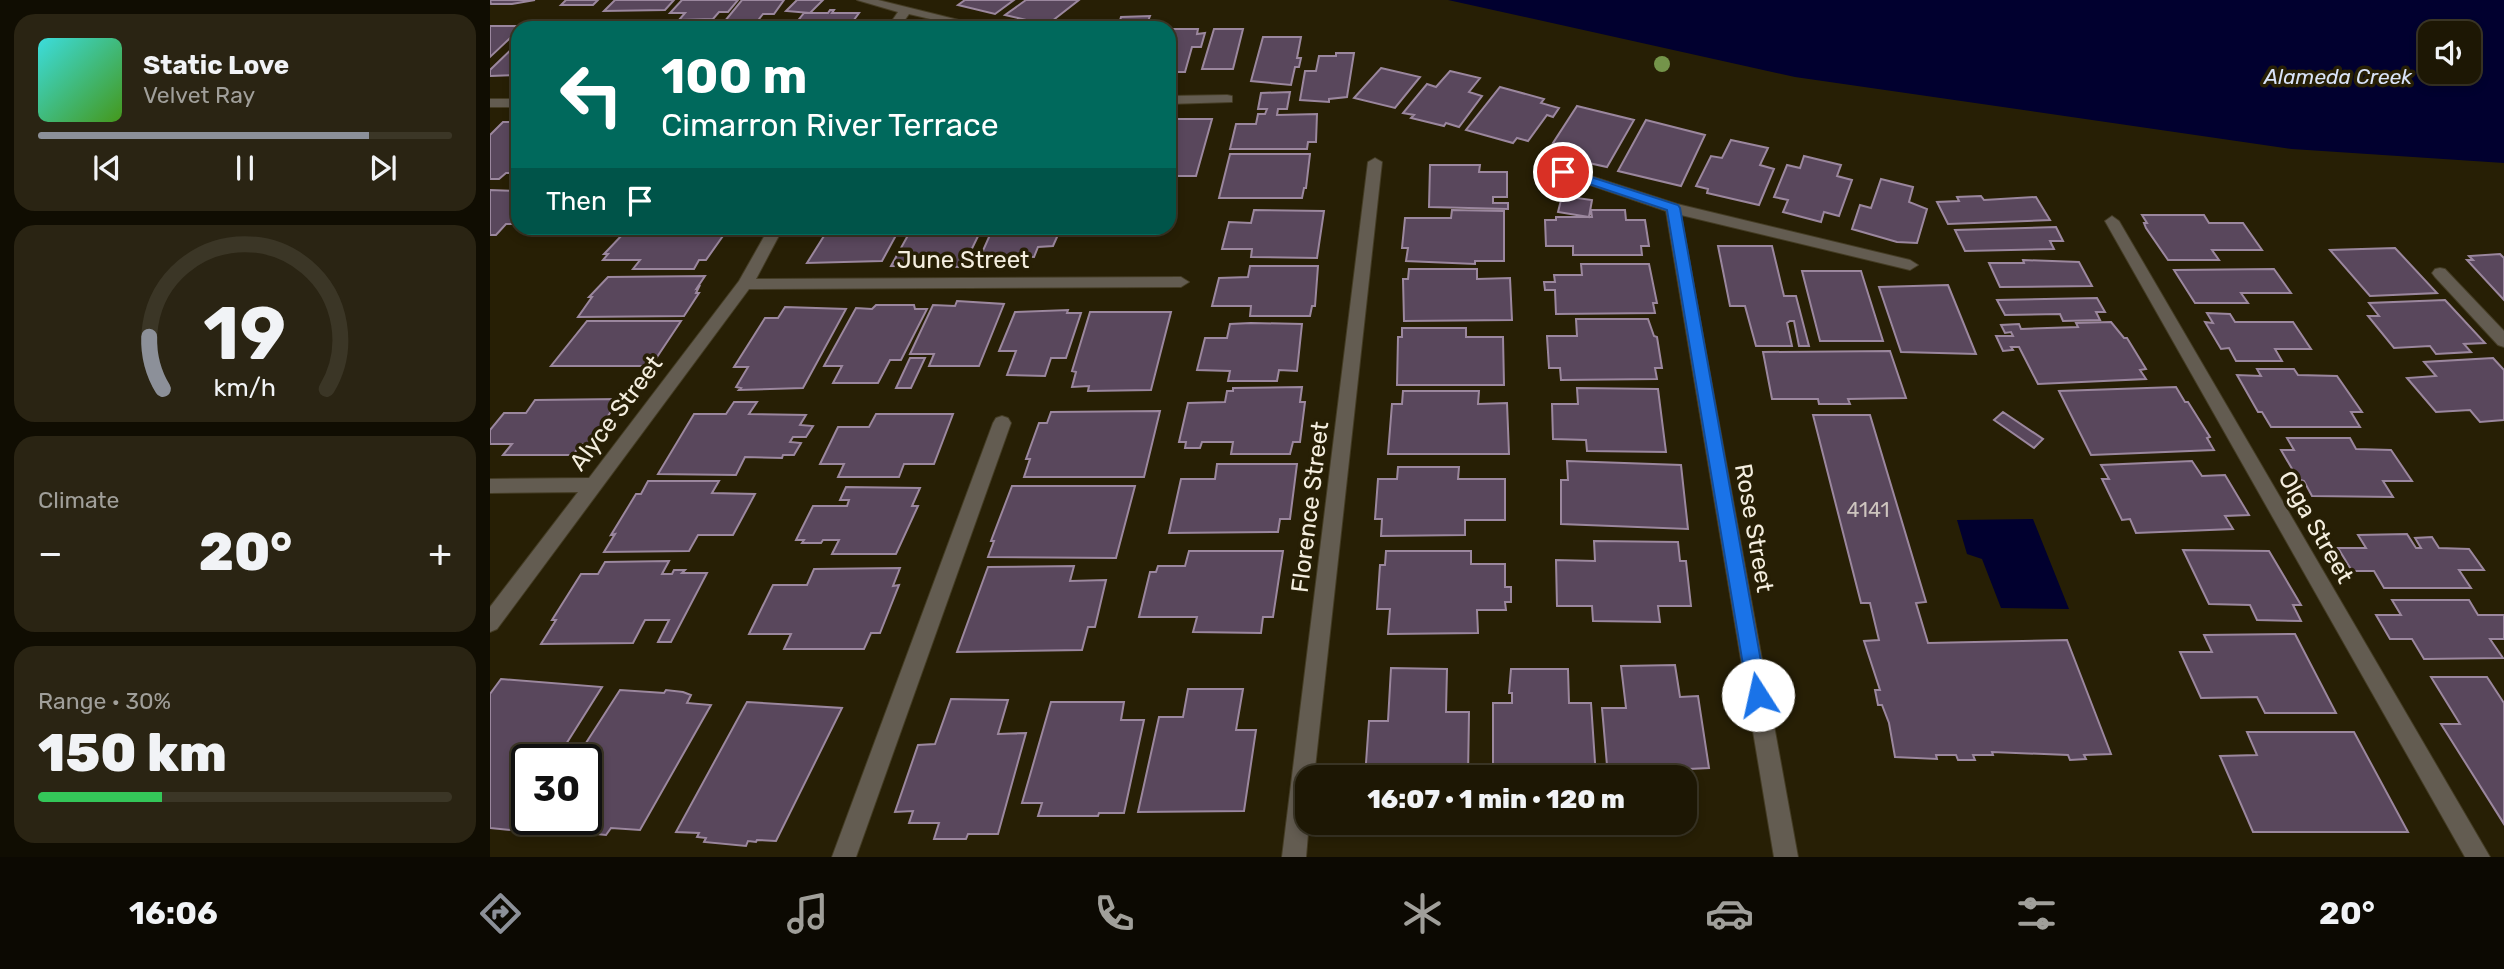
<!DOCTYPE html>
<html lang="en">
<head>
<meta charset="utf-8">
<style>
  body { margin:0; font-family:Rubik,sans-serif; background:#2a2413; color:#f1f3f6; height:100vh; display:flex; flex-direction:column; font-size:26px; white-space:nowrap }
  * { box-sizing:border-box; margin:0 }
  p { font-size:23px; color:#a09f9a }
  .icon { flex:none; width:38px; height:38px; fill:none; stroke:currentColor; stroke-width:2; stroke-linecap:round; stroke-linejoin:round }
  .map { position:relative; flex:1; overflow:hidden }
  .panel { display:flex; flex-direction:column; gap:14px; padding:14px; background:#100d02; width:490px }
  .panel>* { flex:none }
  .guide { position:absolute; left:21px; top:21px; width:665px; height:214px; border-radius:21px; box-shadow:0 4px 10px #0003,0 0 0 2px #3b3626; background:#00695c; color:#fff; overflow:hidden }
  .controls { position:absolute; left:1928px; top:21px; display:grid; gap:14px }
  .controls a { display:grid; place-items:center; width:63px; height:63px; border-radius:14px; background:#1d1704; box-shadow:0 4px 10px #0003,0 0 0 2px #3b3626; font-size:35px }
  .speed { position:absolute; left:21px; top:744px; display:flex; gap:14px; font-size:35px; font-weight:700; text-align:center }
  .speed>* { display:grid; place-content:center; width:91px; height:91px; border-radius:50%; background:#1d1704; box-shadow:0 4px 10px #0003,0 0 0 2px #3b3626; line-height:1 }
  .speed .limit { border:4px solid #111; border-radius:10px; background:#fff; color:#111 }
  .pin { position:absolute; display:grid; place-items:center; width:60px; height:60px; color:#fff; margin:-30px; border:4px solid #fff; border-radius:50%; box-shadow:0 2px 7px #0007 }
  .me { position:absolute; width:77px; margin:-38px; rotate:350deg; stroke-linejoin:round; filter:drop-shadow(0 0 5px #0008) }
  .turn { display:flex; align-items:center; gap:24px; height:147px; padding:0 35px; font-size:32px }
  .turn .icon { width:91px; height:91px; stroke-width:2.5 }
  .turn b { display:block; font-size:49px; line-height:60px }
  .then { display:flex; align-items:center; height:66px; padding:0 35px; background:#0003; gap:14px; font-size:26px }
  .big { font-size:52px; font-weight:800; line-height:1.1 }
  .panel .card { flex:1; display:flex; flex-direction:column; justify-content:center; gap:10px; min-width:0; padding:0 24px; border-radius:21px; background:#2a2413 }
  .panel .dial { align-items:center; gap:0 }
  .dial svg { height:182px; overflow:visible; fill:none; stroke:#3b3626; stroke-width:7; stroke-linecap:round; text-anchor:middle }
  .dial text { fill:#f1f3f6; stroke:none }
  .song { display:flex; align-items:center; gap:21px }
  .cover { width:84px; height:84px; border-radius:10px; background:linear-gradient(135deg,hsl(180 70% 55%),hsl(100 70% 35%)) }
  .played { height:7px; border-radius:4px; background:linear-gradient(90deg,#8c9099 80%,#3b3626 80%) }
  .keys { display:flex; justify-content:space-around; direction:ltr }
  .heat { display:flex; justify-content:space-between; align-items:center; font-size:38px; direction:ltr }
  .charge { height:10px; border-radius:5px; background:linear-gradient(90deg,#34c759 30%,#3b3626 0) }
  .trip { position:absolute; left:805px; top:765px; width:402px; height:70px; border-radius:21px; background:#1d1704; box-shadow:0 4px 10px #0003,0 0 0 2px #3b3626; font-weight:800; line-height:70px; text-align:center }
  .dock { display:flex; height:112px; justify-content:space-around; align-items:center; background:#0c0902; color:#a09f9a }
  .dock .icon { width:49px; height:49px }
  .dock .current { color:#8c9099 }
  .dock b { font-size:32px; color:#f1f3f6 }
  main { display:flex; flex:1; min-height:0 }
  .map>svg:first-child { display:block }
  .water { fill:#01002f; fill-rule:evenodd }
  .building { fill:#59475c; stroke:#9b879e; stroke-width:2 }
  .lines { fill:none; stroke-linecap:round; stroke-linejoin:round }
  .minor-casing { stroke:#443c24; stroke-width:2 }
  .minor { fill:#635c51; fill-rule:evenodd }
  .tree { fill:#74944a }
  .route { fill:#1a73e8; stroke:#114b97; stroke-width:2 }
  .labels { text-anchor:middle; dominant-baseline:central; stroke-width:7; stroke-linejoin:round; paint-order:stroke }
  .far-water-label { font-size:21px; font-style:italic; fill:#d9e3f9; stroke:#271f05 }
  .number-label { font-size:21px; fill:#cdc4be }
  .street-label { font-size:24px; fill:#f4eedf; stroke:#271f05 }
</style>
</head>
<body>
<main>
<section class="panel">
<div class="card">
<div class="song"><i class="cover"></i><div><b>Static Love</b><p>Velvet Ray</p></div></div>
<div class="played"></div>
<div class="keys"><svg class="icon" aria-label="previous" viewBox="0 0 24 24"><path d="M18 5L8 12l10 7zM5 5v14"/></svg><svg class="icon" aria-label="pause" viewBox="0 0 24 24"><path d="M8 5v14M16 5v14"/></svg><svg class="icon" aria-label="next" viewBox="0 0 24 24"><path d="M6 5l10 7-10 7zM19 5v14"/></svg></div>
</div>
<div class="card dial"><svg viewBox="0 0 100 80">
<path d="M14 69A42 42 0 1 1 86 69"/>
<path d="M14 69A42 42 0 0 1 8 46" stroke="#8c9099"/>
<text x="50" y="56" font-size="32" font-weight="700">19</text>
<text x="50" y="72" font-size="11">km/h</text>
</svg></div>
<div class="card"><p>Climate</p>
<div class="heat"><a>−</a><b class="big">20°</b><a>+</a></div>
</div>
<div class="card"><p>Range · 30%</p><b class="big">150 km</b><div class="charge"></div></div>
</section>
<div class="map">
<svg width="2014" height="857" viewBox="0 0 2014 857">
  <rect width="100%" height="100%" fill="#271f05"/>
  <!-- water -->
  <path class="water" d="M958,0H2014V163L1802,149L1305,77ZM1941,33H1979V72H1941Z
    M1543,519L1579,609L1511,608L1492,559L1477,554L1467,520Z"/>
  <!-- building -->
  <path class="building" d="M0,0H45L22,4H1Z
    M76,0H108L103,5H71Z
    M125,0H184L175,10L114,11Z
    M192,0H248L238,12H229L223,19L189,20L195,13H180Z
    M252,0H294L284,14H273L262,28H245L250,22H241L237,27H230Z
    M307,0H333L320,13L296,11Z
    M475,0H524L505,14L468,5Z
    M536,0H589L557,25L515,15Z
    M340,10H344L342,13H369L358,28H302L314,13H338Z
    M660,16L657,24H674L673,28H612L613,25L629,24L631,17Z
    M0,26H33L0,57Z
    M680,29H708L707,34L715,33L711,47H702L695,72H679Z
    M724,29H753L743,69H712Z
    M773,37H811L807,58H811L809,67H805L801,85L761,81Z
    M28,43V75L0,76V70Z
    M846,53H864L857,97L839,99V102L810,100L815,71H826L829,56H846Z
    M891,68L930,77L905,108L864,98Z
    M960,71L990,78L979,92L992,96L969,127L956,123L954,126L921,118L924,115L913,113L937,84L946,87Z
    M1010,87L1054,99L1051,103L1069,108L1063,117L1057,115L1038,141L1027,138L1023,143L976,130Z
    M800,92L797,109H788L787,115L827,114L826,142H818L817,149H740L746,124H766L768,114H775L777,109H768L771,93Z
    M1087,106L1144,120L1117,167L1067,156L1073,146L1063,143Z
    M688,119H722L706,176H679V121Z
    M1156,120L1215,135L1191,186L1128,171Z
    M13,122H28V173H16L9,179H0V135Z
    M1241,140L1278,148L1270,165L1284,169L1269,205L1217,193L1218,189L1206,186L1221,156L1232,158Z
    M740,154H820L816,188H814L812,198H729Z
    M1314,156L1351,165L1347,176L1362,180L1349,216L1334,212L1331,222L1293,212L1298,200L1284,197L1297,165L1310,168Z
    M940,165H990L989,172H1017V197H1003V203H1018V209L939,207Z
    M1391,179L1423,187L1419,202L1437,209L1427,243L1407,242L1362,229L1370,205L1381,208Z
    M0,190L28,191V224H16L6,235H0Z
    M1072,196L1102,200L1099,217L1068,212Z
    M1491,196L1494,200L1546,197L1560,220L1458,224L1447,202L1469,201L1467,197Z
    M764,210L834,211L827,258L761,257L762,249H732L739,222L761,223Z
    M962,210L1014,211V261H985V264L916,261L918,248H912L915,218H961Z
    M1101,210H1135L1136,220H1155L1159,246H1151L1152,255H1083V246H1056L1055,220H1066V217H1102Z
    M1652,215H1714L1719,223H1753L1772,250H1722L1729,260H1678L1656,228L1654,223H1657Z
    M1566,227L1573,241H1560L1564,249L1475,251L1465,230Z
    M166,228H232L228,233H235L216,260H209L204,269H143L150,260H113L118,254H114L133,234H162Z
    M339,228H410L392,261L317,263Z
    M422,228H492L473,267L401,266Z
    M503,228H571L563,246L548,247L544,257L491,255Z
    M1228,246H1282L1294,296H1306L1319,346H1309L1304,321H1300L1297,323L1302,346H1266L1255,306H1240Z
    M1905,248L1947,293L1880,296L1840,250Z
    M2010,254L2014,258V300L1977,260H1983L1979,256Z
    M1533,260L1589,262L1602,286L1510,287L1499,263H1534Z
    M1091,264H1159L1167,303H1163L1165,313L1066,314L1065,290H1055L1054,282H1065L1064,275H1092Z
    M760,266H828L825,306H822L820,316H760L761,306H722L729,278L758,277Z
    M919,269H987V279L1020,278L1022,320L914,321L913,279H918Z
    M1784,269L1801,293H1751L1758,303H1705L1684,270Z
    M1312,271H1371L1393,341H1330Z
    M215,276L207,288L209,287L206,293H209L194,316L88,317L102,297H99L118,277Z
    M1458,285L1486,354L1411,352L1389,287Z
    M1607,298L1615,312H1606L1610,320L1573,321L1570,314L1515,315L1507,300Z
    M1955,300L1995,343L1974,344L1981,352L1946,354L1940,346L1904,348L1878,316H1889L1879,303Z
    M467,301L514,304L489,366H439L444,354H420L443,305L465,306Z
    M386,305H424L425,309H437L411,360H400L388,383H343L352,366H334L366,308L382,309Z
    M295,307L356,309L313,388L249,390L251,388L246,387L258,367H244L275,318H288Z
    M578,310L577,313H591L576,358H561L555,376L517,375L526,351H509L525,312Z
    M600,312H681L661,390L598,391L599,386L582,387L586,372L582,371Z
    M1717,313L1740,314L1745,322H1803L1821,349H1785L1792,361H1746L1739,348L1731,349L1715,322L1723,323Z
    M1086,319H1158L1164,336L1167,337L1172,368H1165L1167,379L1071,380L1070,368H1059L1057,336H1087Z
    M97,321H191L161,366H61Z
    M1621,322L1634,338H1637L1656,369L1650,370L1656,379L1548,384L1529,347H1521L1523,350L1513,351L1506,336H1523L1521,332L1515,333L1511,325L1529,324L1531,329L1588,327L1586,323Z
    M761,323L812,324L807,371L789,370L787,381H738L740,371L707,370L715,338H737L740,324Z
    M912,328H976V337H1013L1014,385H907L908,337H912Z
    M1400,351L1416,398L1358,399L1360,404H1329L1328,399H1282L1273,352Z
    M420,358H435L421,388H406Z
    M2003,358L2014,370V420L1990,422L1980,410L1946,412L1917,378L1946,376L1934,362Z
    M1767,369H1804L1808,375L1847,376L1872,412H1861L1870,427H1781L1772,412H1768L1747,375L1771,376Z
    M812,387L810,402H815L810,442H803L800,454H741L743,442H712L710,448H695L696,442H689L698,403L735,402L737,391H743V388Z
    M1686,387L1695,402H1698L1720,437L1717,438L1724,450L1601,455L1569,391Z
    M1087,388L1168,389L1176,452L1097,451L1096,440L1063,439L1062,404H1088Z
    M913,391H989L988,404L1017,403L1019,454H898L902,404H912Z
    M129,399L100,444H91L83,455H13L22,444H0V430L14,413H36L45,400Z
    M244,402H267L259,414L316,415L310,425L323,426L316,437H303L300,442L311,443L304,455H293L292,458L255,457L246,475L168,474L204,414H236Z
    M670,411L654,477H534L540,459H536L549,423H557L561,412Z
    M1513,412L1553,439L1544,448L1504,420Z
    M386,414H463L444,464H414L409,477H348L354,464H330L348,427H379Z
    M1323,415H1380L1436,602L1426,603L1438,643L1577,640L1621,754L1594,755L1596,759L1580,760L1578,755L1502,752L1503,755H1483L1485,760H1468L1466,755H1446L1447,759L1405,757L1399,723L1392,705H1388L1385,690H1390L1374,641L1389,640L1380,603H1371Z
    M1797,438H1860L1866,449L1901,450L1922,481H1893L1903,497L1822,496L1814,481L1808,479L1791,450H1804Z
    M1077,461L1191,465L1198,529L1071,524V480H1078Z
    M1702,461L1712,476L1735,475L1759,515L1735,516L1743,529L1646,533L1640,519L1632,520L1612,479H1619L1611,465Z
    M727,464H807L800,519H790L788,532L679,533L691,479H725Z
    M908,467H969L968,479H1015V520H975V535L891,536L892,519H885L888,479H907Z
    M158,481H229L222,493L265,494L243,535H208L199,551L114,552L125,534L121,535L146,494H151Z
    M522,486H645L626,558L498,557L504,541H501Z
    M356,487L430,488L422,506H428L406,554H342L349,540H333L331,543H312L314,540H306L323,506H357L359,500H350Z
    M1917,534L1926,548H1931L1925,538L1942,537L1949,548L1979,549L1994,570H1969L1981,588H1894L1884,571H1862L1848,548H1876L1868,535Z
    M1104,541L1188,542L1190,561H1196L1201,606H1168L1170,622L1103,621L1102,606H1067L1066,560L1105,561Z
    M1693,550L1779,551L1811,605H1803L1811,621L1767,620L1760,605L1719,604Z
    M699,551H793L783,617H773L771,633L703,632L707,617H649L660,572H666L668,566H695Z
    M896,551H981V564H1015V587H1021V602H1015L1016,610H987L988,633L898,634L900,609H887L890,565H895Z
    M179,561L172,574H182L184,570H195L192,573H217L181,642H168L179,620H155L143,643L51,644L66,620H62L91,574H108L115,562Z
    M584,566L580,581L616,580L605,627H598L592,650L467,652L498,567Z
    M410,568L403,586L409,585L390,633H381L374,649H294L301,634H259L283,585H317L324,569Z
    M1902,600H1979L1988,615H2014V639H2000L2013,658L1934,659L1922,639H1900L1886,615H1911Z
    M1805,634L1846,713H1775L1767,697L1711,698L1690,652H1722L1714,635Z
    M1185,665L1190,697L1208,696L1219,768L1199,769L1203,802H1195V777H1118L1112,708H1136L1131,666Z
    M901,668L957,669L956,712H979L978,777H875L879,721H898Z
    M1021,669H1078L1079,703H1101L1106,777H1003V703H1022V693H1019Z
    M1941,677H1997L2014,703V824L1951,724H1970Z
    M11,679L112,687L66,760H37V805L21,830L0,828V694Z
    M698,689H753L746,730H766L754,811L648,812L669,717H693Z
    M130,690L174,693L176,690L193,692L201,695L197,703L221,705L150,830L121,828L116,835L64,830L66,827L60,826L62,824L44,822L46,819H96V760H85Z
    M461,699L518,700L508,734L536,733L508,834H478L476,839H444L449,823H419L423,811L405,812L428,745L445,744Z
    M257,702L352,708L286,841L267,840L266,842L258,841L256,846L214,842L216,838L207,837L209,833L186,832Z
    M561,702H634L631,720H654L634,813H609L608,816H548L552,803H532Z
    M1757,732H1864L1918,832H1763L1730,756L1767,755Z"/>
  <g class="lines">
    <!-- minor casing -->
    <g class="minor-casing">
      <path id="minor" d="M367,0H388L501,28H479L419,14L409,28H397L408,12Z
        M737,95L742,96V102L679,104V96Z
        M0,99H28V107H0Z
        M885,158L892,162L824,777H817V822H819L816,857H792L878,162Z
        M1073,167L1187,204L1420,260L1428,265L1420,270L1191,215L1308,857H1284L1176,211L1068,174L1066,171Z
        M1622,216L1629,221L2000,857H1975L1615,221Z
        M279,228H293L266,279L691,277L699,282L691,287L259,289L7,629L0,632V607L88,492L0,493V479L99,478L249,281Z
        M1950,268L1955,269L2014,331V347L2008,345L1945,277L1942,273L1945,269Z
        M512,416L518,418L521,423L366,857H342L503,423L506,418Z"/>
    </g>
    <!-- minor -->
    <use href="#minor" class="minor"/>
  </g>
  <!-- trees -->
  <circle class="tree" cx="1172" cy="64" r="8"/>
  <!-- route -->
  <path class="route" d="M1073,168L1188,205L1190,208L1277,695L1275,701L1268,704L1261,701L1258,695L1177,210L1069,174V169Z"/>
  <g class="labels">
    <!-- far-water labels -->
    <g class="far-water-label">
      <text x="1848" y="76">Alameda Creek</text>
    </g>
    <!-- number labels -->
    <g class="number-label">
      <text x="1378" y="509">4141</text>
    </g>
    <!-- street labels -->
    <g class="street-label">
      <text x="473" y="260">June Street</text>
      <text transform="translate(126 413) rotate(-53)">Alyce Street</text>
      <text transform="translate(820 507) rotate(-83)">Florence Street</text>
      <text transform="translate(1826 527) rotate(60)">Olga Street</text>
      <text transform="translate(1264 528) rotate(80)">Rose Street</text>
    </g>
  </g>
</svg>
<div class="controls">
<a><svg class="icon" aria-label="sound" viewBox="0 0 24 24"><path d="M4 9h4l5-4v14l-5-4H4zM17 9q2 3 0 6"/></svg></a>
</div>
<div class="speed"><div class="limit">30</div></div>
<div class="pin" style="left:1073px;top:172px;background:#d93025"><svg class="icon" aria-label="arrive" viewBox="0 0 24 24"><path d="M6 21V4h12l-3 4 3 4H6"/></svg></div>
<svg class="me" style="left:1268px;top:695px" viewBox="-20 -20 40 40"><circle r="19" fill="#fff"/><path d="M0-13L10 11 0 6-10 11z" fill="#1a73e8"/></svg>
<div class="trip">16:07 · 1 min · 120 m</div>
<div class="guide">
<div class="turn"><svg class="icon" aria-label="left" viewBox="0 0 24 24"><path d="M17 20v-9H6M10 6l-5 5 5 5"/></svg><div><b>100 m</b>Cimarron River Terrace</div></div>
<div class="then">Then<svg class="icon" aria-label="arrive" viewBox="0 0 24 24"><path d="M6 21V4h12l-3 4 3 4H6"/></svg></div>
</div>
</div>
</main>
<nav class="dock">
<b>16:06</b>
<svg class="icon current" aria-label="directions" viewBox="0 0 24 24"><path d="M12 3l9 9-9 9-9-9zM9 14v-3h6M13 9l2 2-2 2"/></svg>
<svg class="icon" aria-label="music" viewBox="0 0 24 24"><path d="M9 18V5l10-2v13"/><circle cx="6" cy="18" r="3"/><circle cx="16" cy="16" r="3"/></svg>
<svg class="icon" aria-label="phone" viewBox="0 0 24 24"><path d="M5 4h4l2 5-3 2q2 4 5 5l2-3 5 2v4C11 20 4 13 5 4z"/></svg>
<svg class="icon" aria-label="climate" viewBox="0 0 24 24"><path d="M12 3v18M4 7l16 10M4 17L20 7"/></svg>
<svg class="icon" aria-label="car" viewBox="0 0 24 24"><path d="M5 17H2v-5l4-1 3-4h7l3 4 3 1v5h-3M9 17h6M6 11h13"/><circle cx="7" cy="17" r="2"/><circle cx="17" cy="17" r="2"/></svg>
<svg class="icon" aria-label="filters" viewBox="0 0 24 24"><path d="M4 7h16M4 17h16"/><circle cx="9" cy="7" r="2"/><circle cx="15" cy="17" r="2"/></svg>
<b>20°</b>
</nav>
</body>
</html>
